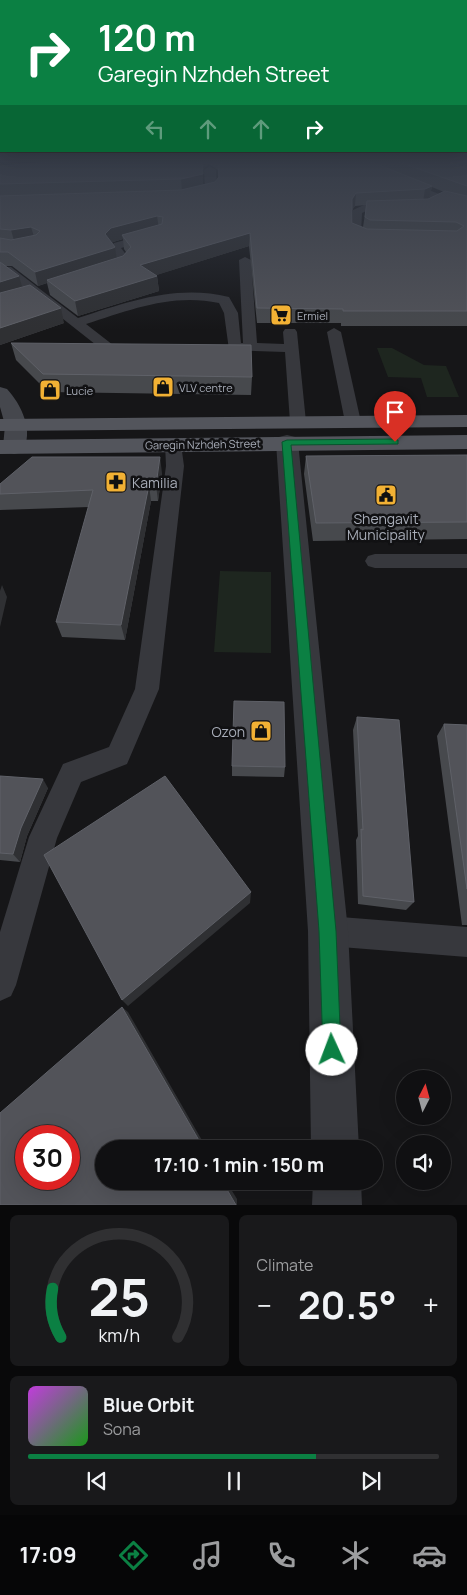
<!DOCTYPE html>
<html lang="en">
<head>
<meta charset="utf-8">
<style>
  body { margin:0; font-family:Manrope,sans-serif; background:#19191b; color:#f1f3f6; height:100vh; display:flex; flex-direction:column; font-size:19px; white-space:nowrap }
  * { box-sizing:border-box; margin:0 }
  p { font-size:16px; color:#9c9d9f }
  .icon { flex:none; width:28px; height:28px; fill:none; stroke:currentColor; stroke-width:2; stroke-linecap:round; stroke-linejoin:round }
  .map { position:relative; height:1205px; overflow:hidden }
  .drawer { display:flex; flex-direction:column; gap:10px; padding:10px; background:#09090a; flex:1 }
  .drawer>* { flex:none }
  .hud { position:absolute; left:0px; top:0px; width:468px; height:152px; box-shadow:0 5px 20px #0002,0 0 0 1px #303032; background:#0b8043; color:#fff; overflow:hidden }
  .needle { width:32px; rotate:6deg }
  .fabs { position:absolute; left:396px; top:1070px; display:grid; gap:10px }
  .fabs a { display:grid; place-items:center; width:55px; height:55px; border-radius:50%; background:#101012; box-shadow:0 5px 20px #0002,0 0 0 1px #303032; font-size:25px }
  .speed { position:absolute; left:15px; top:1125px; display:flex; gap:10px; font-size:25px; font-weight:700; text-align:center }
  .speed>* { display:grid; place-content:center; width:65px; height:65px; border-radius:50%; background:#101012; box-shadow:0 5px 20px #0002,0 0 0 1px #303032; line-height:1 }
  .speed .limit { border:8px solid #d22; background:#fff; color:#111 }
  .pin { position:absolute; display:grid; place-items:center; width:42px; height:42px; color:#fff; margin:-51px -21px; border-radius:50% 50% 50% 0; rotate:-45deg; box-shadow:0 0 5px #0007 }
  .pin .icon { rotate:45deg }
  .me { position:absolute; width:55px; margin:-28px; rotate:358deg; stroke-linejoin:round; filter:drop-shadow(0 0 4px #0008) }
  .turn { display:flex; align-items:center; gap:18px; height:105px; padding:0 15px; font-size:22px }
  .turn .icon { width:65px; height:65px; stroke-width:2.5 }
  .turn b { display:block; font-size:35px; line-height:42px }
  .lanes { display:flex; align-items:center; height:48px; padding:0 15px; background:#0003; justify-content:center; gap:25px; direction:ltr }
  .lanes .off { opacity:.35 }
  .big { font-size:38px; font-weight:700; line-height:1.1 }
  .drawer .card { flex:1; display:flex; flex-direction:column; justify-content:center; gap:8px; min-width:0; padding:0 18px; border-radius:8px; background:#19191b }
  .drawer .dial { align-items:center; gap:0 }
  .dial svg { height:130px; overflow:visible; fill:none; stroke:#303032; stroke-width:7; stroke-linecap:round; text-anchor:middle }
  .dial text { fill:#f1f3f6; stroke:none }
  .song { display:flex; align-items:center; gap:15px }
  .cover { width:60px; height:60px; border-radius:8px; background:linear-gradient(135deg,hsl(290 70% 55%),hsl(120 70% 35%)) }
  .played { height:5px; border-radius:2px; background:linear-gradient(90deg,#0b8043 70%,#303032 70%) }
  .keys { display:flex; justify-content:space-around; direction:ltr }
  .heat { display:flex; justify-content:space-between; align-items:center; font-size:28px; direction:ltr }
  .drawer .tiles { flex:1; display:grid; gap:10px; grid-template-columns:1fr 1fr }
  .card:last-child { grid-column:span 2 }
  .trip { position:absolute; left:95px; top:1140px; width:288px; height:50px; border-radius:25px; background:#101012; box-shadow:0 5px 20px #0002,0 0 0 1px #303032; font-weight:700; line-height:50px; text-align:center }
  .menu { display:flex; height:80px; justify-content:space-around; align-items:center; background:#060607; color:#9c9d9f }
  .menu .icon { width:35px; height:35px }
  .menu .current { color:#0b8043 }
  .menu b { font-size:22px; color:#f1f3f6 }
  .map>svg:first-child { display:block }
  .green { fill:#1e261f }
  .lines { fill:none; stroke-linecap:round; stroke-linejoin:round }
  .lane { fill:#37383d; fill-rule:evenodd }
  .street { fill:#37383d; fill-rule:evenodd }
  .secondary { fill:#45474d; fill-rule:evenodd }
  .primary { fill:#53555c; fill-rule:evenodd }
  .wall { fill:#47494d; fill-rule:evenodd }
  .shaded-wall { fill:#2f3033 }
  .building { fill:#525359; stroke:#5f6168; fill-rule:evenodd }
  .route { fill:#0b8043; stroke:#07532c }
  .labels { text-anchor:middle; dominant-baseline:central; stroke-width:5; stroke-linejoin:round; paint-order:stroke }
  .far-poi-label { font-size:11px; fill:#a8adb8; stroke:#111113; text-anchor:start }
  .far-street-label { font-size:11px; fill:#a8adb8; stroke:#111113 }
  .poi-label { font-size:14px; fill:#a8adb8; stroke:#111113; text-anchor:start }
</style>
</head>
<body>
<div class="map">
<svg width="467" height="1205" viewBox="0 0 467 1205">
  <rect width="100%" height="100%" fill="#161618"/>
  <!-- green -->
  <path class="green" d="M377,348H392L424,365L446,366L459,397H427L421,378L388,377Z
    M220,571L271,572V653L214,652Z"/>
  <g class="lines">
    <!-- lane -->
    <path class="lane" d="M400,182H406L456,200L467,202V208L450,205L400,186Z
      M394,204L398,205V209L366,211L362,213L361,233L379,236V240H360L352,236L353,210L364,205Z
      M151,233L156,236L155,238L121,248L131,261C125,269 111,276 101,274V268L119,261L109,248L114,243Z
      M245,257L251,260L257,343L284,344L283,332L285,329H295L297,332L306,422L304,425H292L290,422L285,352L229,350L224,313L219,303C172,293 130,310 86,324L113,345H130L137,349C131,356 114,354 105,352L1,270L3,267H11L78,318C128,302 176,284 229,297L238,313L241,343H243L239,260Z
      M334,328L341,332L361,422L353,427L345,422L327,332Z
      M173,439L179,440L181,444L184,466L159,689L127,764L81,782L57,838L16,985L11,996L0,1001V932L29,837L63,764L109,747L135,689L166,466L165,444L167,440Z
      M375,554H467V568H375L368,566L365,561L368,556Z
      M328,916L467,927V957L328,946L317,942L313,931L317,920Z"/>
    <!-- street -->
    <path class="street" d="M210,166L216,170L217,190L215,193L181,201L177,200L175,197L177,194L205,188L204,170Z
      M287,435L295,437L298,442L348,931L359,1149H311L308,931L276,442L279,437Z
      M313,1181H361L362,1205H312Z"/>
    <!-- secondary -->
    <path class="secondary" d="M0,387L7,389C21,404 35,432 22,452L14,454L6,452L3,447L5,425L0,407Z"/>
    <!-- primary -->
    <path class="primary" d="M467,415V427L0,431V419Z
      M467,435V449L0,454V440Z"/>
  </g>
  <!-- wall -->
  <path class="wall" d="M35,161H467V326H341V323H257L249,246L156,275L157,276L159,291L78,316L50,295L47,283L38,286L12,266H5L22,287L64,323L0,345V166L40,163ZM209,164L218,170V178L215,182L203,185L202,170ZM432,187L444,192L429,198ZM366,205L365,214L363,227L352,223V210L355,206ZM123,239L124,249L126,252L123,256L116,258L112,243L113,242Z
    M11,343L252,377L251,395L48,392L16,360Z
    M467,455V539L313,541L304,474L306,456Z
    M162,473L158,501H151L125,640L62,637L56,622L89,507L0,510V484Z
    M357,717L414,902L406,910L358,904L356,840L358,836L353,730Z
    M444,724L467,725V925H462L437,736Z
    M232,766L285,767L284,777L232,776Z
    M0,776L48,788L27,836L20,862L0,860Z"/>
  <!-- shaded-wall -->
  <path class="shaded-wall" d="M202,161H209V164L202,170Z
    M203,174V187L182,191L181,179Z
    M432,186L429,199L423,202L425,189Z
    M356,193L355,206L350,212L352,199Z
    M157,216L159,229L122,235L123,239L113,242L107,248L105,234L111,228Z
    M31,227L35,240L15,244L11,230Z
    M250,233L249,246L141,280L140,265Z
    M115,247L117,261L47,280V283L38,286L35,272Z
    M19,276L23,290L0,298V282Z
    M157,276L159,291L78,316L75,301Z
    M61,308L64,323L0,345V328Z
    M160,457L162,473L158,501L156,485Z
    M149,485L151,501L125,640L121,625Z
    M2,585L7,597L0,627V591Z
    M43,779L48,788L27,836L20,862L13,854L21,828Z
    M251,892L250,903L128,1006L122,1000Z
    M122,1007L128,1012L207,1149H204Z
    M222,1181H226L237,1199V1205H236Z"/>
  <!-- building -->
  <path class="building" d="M62,161H202L203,174L181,179L0,184V166Z
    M218,161H369L432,186L425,189L356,193L352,199V223L367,229L457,231L464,226L456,222L370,220L365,217L367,201L428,199L445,191L467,196V311H343V309L257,308L250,233L140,265L157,276L75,301L47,280L123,256L131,247L122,235L162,224L163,217L157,216L111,228L105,234L115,247L113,248L35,272L8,252H0V238L11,240L36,235L40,231L31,227L11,230L0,229V196L181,190L215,182L219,177Z
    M396,161H446L467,169V186Z
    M0,262L19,276L0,282Z
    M30,285L61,308L0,328V293Z
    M11,343L251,345L252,377L43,374Z
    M467,455V522L316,523L306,456Z
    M32,457H160L156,485H149L121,625L56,622L93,490L0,494V484Z
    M234,701L284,702L285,767L232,766Z
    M357,717L399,720L414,902L363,896L361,829L363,830Z
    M444,724L467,725V889Z
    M0,776L43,779L21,828L13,854L0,853Z
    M165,776L251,892L122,1000L44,855Z
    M122,1007L204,1149H104V1181H222L236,1205H0V1113ZM26,1136H69V1179H26Z"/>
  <!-- sky -->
  <linearGradient id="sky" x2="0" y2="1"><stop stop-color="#0c0c0d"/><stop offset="0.49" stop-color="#363c48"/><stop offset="1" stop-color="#363c48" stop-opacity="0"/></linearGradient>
  <rect width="467" height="330" fill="url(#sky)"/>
  <!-- route -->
  <path class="route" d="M395,439L398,440V444L291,445L336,931L341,1050L338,1056L332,1059L325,1056L323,1050L319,931L282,442L287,440Z"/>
  <!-- icons -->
  <defs>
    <g id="supermarket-square" transform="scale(1.125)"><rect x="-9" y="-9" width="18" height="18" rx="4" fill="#f2b134" stroke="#111113"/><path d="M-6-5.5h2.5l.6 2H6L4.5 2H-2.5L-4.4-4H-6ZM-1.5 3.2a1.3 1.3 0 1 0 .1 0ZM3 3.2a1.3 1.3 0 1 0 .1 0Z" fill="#111"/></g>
    <g id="shop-square" transform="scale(1.125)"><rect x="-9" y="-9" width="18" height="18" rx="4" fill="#f2b134" stroke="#111113"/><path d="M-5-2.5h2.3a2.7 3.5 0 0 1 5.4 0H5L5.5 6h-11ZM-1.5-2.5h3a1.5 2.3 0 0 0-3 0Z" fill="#111"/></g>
    <g id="pharmacy-square" transform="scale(1.125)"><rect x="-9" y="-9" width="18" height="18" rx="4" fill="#f2b134" stroke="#111113"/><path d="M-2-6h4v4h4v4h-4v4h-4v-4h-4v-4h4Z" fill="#111"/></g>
    <g id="civic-square" transform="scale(1.125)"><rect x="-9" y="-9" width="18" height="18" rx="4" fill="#f2b134" stroke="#111113"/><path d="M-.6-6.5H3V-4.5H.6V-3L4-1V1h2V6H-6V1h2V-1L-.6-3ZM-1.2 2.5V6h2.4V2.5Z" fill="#111"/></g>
  </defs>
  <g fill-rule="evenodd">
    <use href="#supermarket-square" x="281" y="315"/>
    <use href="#shop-square" x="163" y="387"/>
    <use href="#shop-square" x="50" y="390"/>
    <use href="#pharmacy-square" x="116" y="482"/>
    <use href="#civic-square" x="386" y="495"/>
    <use href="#shop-square" x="261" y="731"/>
  </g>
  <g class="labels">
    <!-- far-poi labels -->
    <g class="far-poi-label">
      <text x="297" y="315">Ermiel</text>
      <text x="179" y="387">VLV centre</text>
      <text x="66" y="390">Lucie</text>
    </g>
    <!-- far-street labels -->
    <g class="far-street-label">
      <text transform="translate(203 444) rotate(-1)">Garegin Nzhdeh Street</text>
    </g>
    <!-- poi labels -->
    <g class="poi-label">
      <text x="132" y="482">Kamilia</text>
      <text x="386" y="518" text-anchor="middle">Shengavit<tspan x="386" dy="16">Municipality</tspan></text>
      <text x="245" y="731" text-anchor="end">Ozon</text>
    </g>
  </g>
</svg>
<div class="fabs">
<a><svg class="needle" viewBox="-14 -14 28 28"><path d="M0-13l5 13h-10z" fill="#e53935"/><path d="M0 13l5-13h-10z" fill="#9c9d9f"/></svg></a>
<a><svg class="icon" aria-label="sound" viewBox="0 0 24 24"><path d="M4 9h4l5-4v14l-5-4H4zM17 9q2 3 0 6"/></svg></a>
</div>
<div class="speed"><div class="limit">30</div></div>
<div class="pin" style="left:395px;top:442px;background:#d93025"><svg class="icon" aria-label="arrive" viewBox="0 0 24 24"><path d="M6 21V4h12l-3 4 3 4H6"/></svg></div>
<svg class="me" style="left:332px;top:1050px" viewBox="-20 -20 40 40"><circle r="19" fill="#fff"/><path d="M0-13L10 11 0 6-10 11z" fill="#0b8043"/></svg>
<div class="trip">17:10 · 1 min · 150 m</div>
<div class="hud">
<div class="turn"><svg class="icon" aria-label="right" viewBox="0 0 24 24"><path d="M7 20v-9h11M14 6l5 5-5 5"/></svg><div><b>120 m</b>Garegin Nzhdeh Street</div></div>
<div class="lanes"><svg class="icon off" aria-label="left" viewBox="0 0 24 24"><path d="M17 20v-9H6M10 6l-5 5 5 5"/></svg><svg class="icon off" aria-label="ahead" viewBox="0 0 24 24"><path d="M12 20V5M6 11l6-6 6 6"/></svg><svg class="icon off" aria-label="ahead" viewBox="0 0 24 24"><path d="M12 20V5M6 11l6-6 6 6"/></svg><svg class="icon" aria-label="right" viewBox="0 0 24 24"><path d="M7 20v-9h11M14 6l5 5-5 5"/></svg></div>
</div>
</div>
<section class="drawer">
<div class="tiles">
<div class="card dial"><svg viewBox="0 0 100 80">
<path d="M14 69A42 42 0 1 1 86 69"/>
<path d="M14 69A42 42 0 0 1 9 39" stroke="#0b8043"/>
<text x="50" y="56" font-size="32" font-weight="700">25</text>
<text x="50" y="72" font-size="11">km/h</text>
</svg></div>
<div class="card"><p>Climate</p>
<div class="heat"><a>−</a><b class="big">20.5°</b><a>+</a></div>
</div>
<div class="card">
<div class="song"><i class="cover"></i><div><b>Blue Orbit</b><p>Sona</p></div></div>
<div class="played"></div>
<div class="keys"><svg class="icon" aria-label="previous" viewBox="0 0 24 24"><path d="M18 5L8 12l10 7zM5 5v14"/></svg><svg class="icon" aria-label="pause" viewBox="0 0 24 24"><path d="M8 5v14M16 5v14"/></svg><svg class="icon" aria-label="next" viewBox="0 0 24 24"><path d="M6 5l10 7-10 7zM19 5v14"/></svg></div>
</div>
</div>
</section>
<nav class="menu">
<b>17:09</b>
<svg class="icon current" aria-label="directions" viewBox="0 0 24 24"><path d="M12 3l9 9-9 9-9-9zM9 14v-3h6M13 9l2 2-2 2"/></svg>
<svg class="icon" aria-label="music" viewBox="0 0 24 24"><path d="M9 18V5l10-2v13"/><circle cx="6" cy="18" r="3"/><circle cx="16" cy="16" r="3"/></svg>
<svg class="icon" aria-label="phone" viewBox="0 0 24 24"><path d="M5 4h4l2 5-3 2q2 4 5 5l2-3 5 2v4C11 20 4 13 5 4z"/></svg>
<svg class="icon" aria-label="climate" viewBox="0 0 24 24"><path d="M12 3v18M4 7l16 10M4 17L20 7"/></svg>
<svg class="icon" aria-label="car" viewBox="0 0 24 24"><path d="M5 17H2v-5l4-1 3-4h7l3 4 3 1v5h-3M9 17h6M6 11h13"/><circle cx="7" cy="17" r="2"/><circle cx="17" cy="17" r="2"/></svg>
</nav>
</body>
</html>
